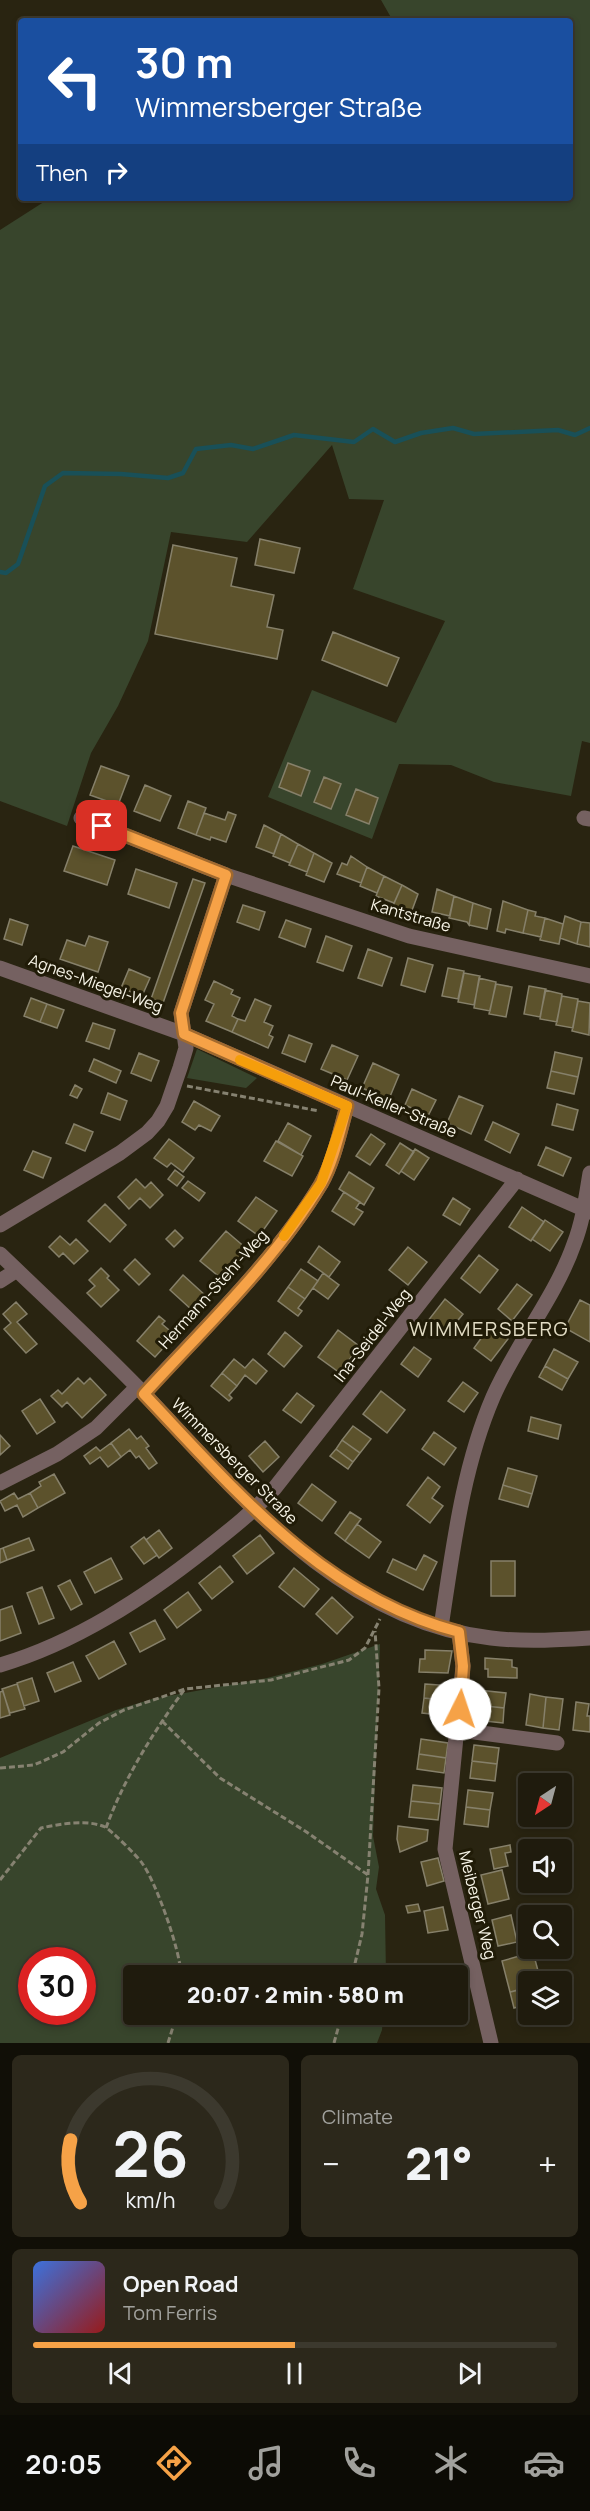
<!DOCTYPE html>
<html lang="en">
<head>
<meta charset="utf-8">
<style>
  body { margin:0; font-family:Manrope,sans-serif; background:#2c281b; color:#f1f3f6; height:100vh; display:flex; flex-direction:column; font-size:22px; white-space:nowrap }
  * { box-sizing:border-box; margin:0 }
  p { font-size:20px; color:#a1a19d }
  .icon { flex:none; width:33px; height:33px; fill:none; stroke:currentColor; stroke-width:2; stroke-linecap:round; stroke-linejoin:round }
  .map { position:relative; height:2043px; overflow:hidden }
  .drawer { display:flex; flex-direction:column; gap:12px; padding:12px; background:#110f07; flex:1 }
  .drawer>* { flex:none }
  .guide { position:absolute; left:18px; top:18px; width:555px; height:183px; border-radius:6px; box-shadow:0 3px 9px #0003,0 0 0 2px #3c392e; background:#1a4fa0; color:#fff; overflow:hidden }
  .needle { width:39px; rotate:216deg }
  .tools { position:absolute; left:518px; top:1773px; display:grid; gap:12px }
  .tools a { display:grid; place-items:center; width:54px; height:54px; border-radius:6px; background:#1f1b0d; box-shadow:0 3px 9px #0003,0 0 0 2px #3c392e; font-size:30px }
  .speed { position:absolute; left:18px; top:1947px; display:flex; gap:12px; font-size:30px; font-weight:700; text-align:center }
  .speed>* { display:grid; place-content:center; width:78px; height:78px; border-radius:50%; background:#1f1b0d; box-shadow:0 3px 9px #0003,0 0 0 2px #3c392e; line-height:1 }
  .speed .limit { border:9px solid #d22; background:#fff; color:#111 }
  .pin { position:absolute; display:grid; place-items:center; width:51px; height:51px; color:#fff; margin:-26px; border-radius:12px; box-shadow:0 3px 9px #0006 }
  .me { position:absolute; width:66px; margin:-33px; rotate:4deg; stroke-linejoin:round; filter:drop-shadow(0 0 4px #0008) }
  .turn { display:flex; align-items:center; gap:21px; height:126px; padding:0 18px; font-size:27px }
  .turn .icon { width:78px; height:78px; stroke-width:2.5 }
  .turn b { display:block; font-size:42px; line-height:51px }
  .then { display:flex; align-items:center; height:57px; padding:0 18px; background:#0003; gap:12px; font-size:22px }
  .big { font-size:45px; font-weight:800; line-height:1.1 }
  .drawer .tile { flex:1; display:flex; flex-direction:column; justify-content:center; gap:9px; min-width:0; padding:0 21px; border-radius:9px; background:#2c281b }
  .drawer .dial { align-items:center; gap:0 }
  .dial svg { height:156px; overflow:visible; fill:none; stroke:#3c392e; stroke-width:7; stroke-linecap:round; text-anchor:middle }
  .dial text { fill:#f1f3f6; stroke:none }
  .song { display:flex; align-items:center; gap:18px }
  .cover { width:72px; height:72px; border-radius:9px; background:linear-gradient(135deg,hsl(220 70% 55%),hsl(0 70% 35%)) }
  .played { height:6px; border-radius:3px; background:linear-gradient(90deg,#f6a247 50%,#3c392e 50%) }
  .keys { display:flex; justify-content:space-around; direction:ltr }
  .heat { display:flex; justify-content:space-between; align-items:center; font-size:33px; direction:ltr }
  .drawer .tiles { flex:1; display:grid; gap:12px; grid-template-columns:1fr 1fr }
  .tile:last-child { grid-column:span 2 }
  .trip { position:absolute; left:123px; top:1965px; width:345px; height:60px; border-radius:6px; background:#1f1b0d; box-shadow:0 3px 9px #0003,0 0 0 2px #3c392e; font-weight:800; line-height:60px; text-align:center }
  .tabs { display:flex; height:96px; justify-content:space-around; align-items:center; background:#0c0b05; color:#a1a19d }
  .tabs .icon { width:42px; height:42px }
  .tabs .active { color:#f6a247 }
  .tabs b { font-size:27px; color:#f1f3f6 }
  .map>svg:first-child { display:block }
  .green { fill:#38452c; fill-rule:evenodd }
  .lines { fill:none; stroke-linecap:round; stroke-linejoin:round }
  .stream { stroke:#195058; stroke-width:4.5 }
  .building { fill:#5c522c; stroke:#86806a; stroke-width:1.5 }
  .path { stroke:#868271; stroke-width:3; stroke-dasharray:6 3; stroke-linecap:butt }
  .minor { stroke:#756161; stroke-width:15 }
  .route-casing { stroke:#a0692e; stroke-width:15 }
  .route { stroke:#f6a247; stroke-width:10 }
  .slow { stroke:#f59e0b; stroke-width:10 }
  .labels { text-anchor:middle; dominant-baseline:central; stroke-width:6; stroke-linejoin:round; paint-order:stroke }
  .street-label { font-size:16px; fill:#f8f5e8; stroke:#201b07 }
  .quarter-label { font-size:20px; letter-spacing:1.5px; fill:#e2dcc4; stroke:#201b07 }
</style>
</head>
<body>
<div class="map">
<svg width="590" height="2043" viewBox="0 0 590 2043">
  <rect width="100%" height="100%" fill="#292411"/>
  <!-- green -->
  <path class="green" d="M381,0H590V743L582,741L571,796L494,782L451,765L399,764L372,839L268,797L312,690L396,723L445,621L353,589L384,500L349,499L332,445L247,542L171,532L148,641L118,706L91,753L67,826L0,801V230L50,198H570V21H393Z
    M197,1049L257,1078L246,1088L187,1078Z
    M380,1644L373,1836L379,1867L376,1889L385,1915L386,1975L134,1976V2014L383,2015L382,2030L377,2043H0V1758L116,1710L152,1699L267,1678L322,1664ZM32,1960H82V2012H32Z"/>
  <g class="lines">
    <!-- stream -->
    <path class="stream" d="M0,572L6,573L18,564L45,486L63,473L121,474L168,478L183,473L196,449L231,445L253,449L294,435L354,442L373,429L395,442L421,433L453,428L474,434L558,430L575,435L590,428"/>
  </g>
  <!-- building -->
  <path class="building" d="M260,539L300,548L294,573L255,565Z
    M173,545L237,558L231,586L274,595L267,627L283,630L277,659L155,634Z
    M333,632L399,658L387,686L322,660Z
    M288,763L310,771L301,796L279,787Z
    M101,766L129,776L118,805L90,795Z
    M324,777L341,784L331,809L314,802Z
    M145,785L171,796L160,821L134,811Z
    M356,789L378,798L369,824L346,815Z
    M188,801L206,808L196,835L178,828Z
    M228,812L236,815L226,842L211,837L210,840L196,835L204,813L225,820Z
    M264,825L281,834L274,854L256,847Z
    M281,834L298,844L290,863L273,856Z
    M298,844L314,853L307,872L289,865Z
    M73,846L115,860L107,885L64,871Z
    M314,853L332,863L324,882L306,875Z
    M351,856L367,867L361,883L337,874L342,863L347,865Z
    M367,867L384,876L377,893L360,886Z
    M136,869L177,883L169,908L128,894Z
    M384,876L402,885L394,903L376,896Z
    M193,879L205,883L163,1003L151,999Z
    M402,885L418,894L411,913L393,906Z
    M437,889L454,896L450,916L432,912Z
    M454,896L473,903L469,925L467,922L449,918Z
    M503,901L528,910L523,933L506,929L505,933L497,931Z
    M473,903L491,909L487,929L469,925Z
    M243,905L265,912L259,930L237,922Z
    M528,910L536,912L535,916L545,918L541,937L523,933Z
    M565,916L581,922L577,944L560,938Z
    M545,918L563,924L559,944L540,940Z
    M10,919L28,925L22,945L4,939Z
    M286,920L311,929L305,947L279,937Z
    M581,922L590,923V947L577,944Z
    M89,936L108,942L98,972L60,959L67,940L85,946Z
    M326,936L352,946L343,971L317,962Z
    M368,949L392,958L382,986L358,978Z
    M408,958L433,965L425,992L401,985Z
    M448,968L464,971L458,999L442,996Z
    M129,969L150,978L142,996L121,988Z
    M464,973L480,976L474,1005L458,1002Z
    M479,978L496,982L490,1011L474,1008Z
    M214,981L233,990L231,994L240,998L232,1016L238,1019L232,1032L206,1021L214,1004L205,1000Z
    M496,984L512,987L506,1017L489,1014Z
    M529,986L546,989L540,1017L524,1014Z
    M545,990L562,994L557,1022L540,1019Z
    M562,996L578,999L573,1028L556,1025Z
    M31,998L47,1004L40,1022L24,1016Z
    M255,999L271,1006L264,1022L273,1026L269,1035L273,1037L268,1048L232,1032L238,1019L245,1021Z
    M578,1001L590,1003L589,1035L572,1031Z
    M47,1004L64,1010L57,1028L40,1022Z
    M93,1023L115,1030L109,1049L86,1041Z
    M289,1035L312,1044L305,1062L282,1053Z
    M332,1045L358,1056L347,1080L321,1069Z
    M555,1052L582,1058L578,1077L551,1071Z
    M139,1053L159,1061L151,1081L131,1073Z
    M94,1059L121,1071L116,1083L89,1071Z
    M373,1063L399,1075L389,1099L362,1088Z
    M551,1071L578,1077L574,1094L547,1088Z
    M75,1085L82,1089L77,1098L70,1095Z
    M412,1089L436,1100L428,1116L405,1105Z
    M108,1093L127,1101L120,1120L101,1113Z
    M459,1096L483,1106L471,1134L447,1123Z
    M194,1101L220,1116L211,1131L199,1125L195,1130L182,1122Z
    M557,1104L578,1110L573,1130L552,1125Z
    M493,1122L519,1134L510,1153L485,1140Z
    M288,1123L311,1136L301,1155L278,1141Z
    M74,1124L93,1132L85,1151L66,1143Z
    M371,1134L385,1144L370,1165L356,1156Z
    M169,1139L194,1158L183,1172L171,1163L167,1167L154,1158Z
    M276,1141L303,1156L292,1176L264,1161Z
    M400,1143L414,1152L399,1174L386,1165Z
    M546,1147L571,1158L563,1176L538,1165Z
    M415,1149L429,1158L414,1180L401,1171Z
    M33,1151L51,1158L43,1178L24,1170Z
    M175,1170L184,1177L177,1186L168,1179Z
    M349,1172L374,1188L364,1205L339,1189Z
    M136,1179L145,1188L151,1182L163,1195L150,1208L140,1198L129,1209L118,1197Z
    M188,1181L205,1193L199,1201L182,1188Z
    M344,1192L360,1202L356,1208L363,1212L354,1225L332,1211Z
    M256,1197L277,1211L259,1236L238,1221Z
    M453,1198L470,1209L460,1225L443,1215Z
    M105,1204L126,1225L110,1242L88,1221Z
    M522,1207L544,1222L531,1241L509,1227Z
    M545,1220L563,1232L550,1251L532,1239Z
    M175,1230L183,1238L174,1247L166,1239Z
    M226,1231L247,1249L222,1279L200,1261Z
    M60,1236L70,1245L76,1239L88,1251L74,1264L63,1253L59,1257L49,1247Z
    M319,1246L340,1262L329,1277L308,1262Z
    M408,1247L427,1262L408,1285L389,1270Z
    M479,1255L498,1270L480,1293L461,1278Z
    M135,1259L150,1274L139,1285L124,1270Z
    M101,1268L109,1276L107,1278L119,1290L101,1307L87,1293L95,1286L89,1280Z
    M301,1269L318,1281L305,1299L288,1287Z
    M323,1273L339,1285L328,1299L313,1288Z
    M183,1275L206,1296L193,1311L170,1290Z
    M517,1284L532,1295L512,1321L498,1309Z
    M288,1287L305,1299L298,1308L302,1311L298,1316L278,1301Z
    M445,1299L463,1314L445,1336L427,1322Z
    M580,1300L590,1305V1342L565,1328Z
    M16,1302L27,1314L17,1322L37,1344L26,1353L4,1329L11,1323L3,1314Z
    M159,1316L165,1321L162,1324L175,1335L155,1357L137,1341Z
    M490,1326L508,1339L491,1361L474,1348Z
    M338,1330L359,1346L340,1373L318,1357Z
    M285,1332L302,1346L284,1367L268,1354Z
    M414,1347L431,1359L418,1377L401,1364Z
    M554,1349L578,1362L568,1379L545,1366Z
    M234,1359L245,1368L253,1359L267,1371L256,1384L245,1375L237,1386L222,1373Z
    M545,1366L568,1379L562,1390L539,1377Z
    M222,1373L237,1386L229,1395L232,1398L229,1401L211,1386Z
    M78,1378L84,1384L90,1378L106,1395L82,1418L67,1402L62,1407L51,1396L58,1390L62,1394Z
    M463,1382L478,1393L464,1412L448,1401Z
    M381,1391L405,1410L387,1433L363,1414Z
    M297,1393L314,1406L301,1423L283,1410Z
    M40,1399L55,1422L37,1434L22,1411Z
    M531,1417L561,1425L558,1439L528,1431Z
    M353,1426L371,1439L360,1453L342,1440Z
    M129,1429L137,1439L141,1436L149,1446L146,1448L157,1463L149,1469L139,1456L136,1458L130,1450L121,1457L111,1443Z
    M434,1432L456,1448L444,1465L422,1449Z
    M0,1435L10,1446L0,1455Z
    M342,1440L360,1453L353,1462L336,1449Z
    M265,1441L279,1457L263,1472L249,1456Z
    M111,1443L121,1457L108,1467L100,1457L90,1464L84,1456L96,1447L100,1451Z
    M336,1449L353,1462L348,1469L330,1456Z
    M508,1468L537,1476L532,1494L503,1485Z
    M54,1474L65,1493L38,1508L30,1493L41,1486L39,1482Z
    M428,1477L440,1487L432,1498L443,1506L430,1523L407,1505Z
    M312,1484L336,1502L322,1521L298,1503Z
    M503,1485L532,1494L528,1507L499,1499Z
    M14,1493L18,1499L30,1493L38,1508L23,1517L17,1505L5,1511L0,1501Z
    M350,1512L361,1519L345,1541L335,1533Z
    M357,1524L381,1542L369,1558L345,1541Z
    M159,1530L172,1548L159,1558L146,1540Z
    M260,1535L274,1553L247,1574L233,1556Z
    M144,1537L157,1555L144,1564L131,1547Z
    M29,1538L34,1550L7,1560L3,1548Z
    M3,1548L7,1560L0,1563V1549Z
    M424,1555L437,1562L423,1590L387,1572L393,1559L416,1570Z
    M111,1558L122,1579L95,1593L84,1572Z
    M491,1561H515V1596H491Z
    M220,1566L233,1582L212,1599L199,1583Z
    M294,1568L319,1589L304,1607L279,1587Z
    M70,1580L82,1604L71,1610L58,1586Z
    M42,1587L54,1618L39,1624L27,1593Z
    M188,1592L201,1610L177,1628L164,1610Z
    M332,1597L353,1617L337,1634L316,1614Z
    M12,1606L21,1633L0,1641V1610Z
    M155,1620L165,1639L140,1652L130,1633Z
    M114,1641L126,1664L99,1679L86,1656Z
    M425,1650L452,1651L448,1673L419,1672L420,1659H425Z
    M485,1658L512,1660V1667L517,1668V1678L488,1677V1669H485Z
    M73,1662L81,1681L55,1692L47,1673Z
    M32,1678L39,1701L24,1706L17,1683Z
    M17,1684L25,1709L10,1713L2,1689Z
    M425,1684L453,1686L452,1701L424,1698Z
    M478,1690L506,1693L504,1708L476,1705Z
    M3,1691L10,1715L0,1718V1692Z
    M530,1694L546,1697L543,1728L526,1725Z
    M546,1697L563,1699L559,1730L543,1728Z
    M424,1698L452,1701L450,1716L422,1713Z
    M576,1702L589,1704L587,1716H590V1732L573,1730Z
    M476,1705L504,1708L503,1723L475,1720Z
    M421,1739L448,1743L446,1758L419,1754Z
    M474,1745L499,1748L497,1764L472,1761Z
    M419,1754L446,1758L444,1773L417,1769Z
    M472,1761L497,1764L495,1781L470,1778Z
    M413,1785L442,1788L440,1804L411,1801Z
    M468,1790L493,1793L490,1810L466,1807Z
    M411,1801L440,1804L438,1820L409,1817Z
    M466,1807L490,1810L488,1827L464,1824Z
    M398,1826L428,1830L427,1841L400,1852L397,1839Z
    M510,1845L511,1852L505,1853L508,1866L494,1869L490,1849Z
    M438,1858L444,1881L427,1886L421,1862Z
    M502,1870L509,1899L488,1904L481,1875Z
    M418,1904L420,1911L408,1913L406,1906Z
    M443,1907L448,1930L428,1933L424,1911Z
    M511,1915L517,1942L498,1946L492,1920Z
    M533,1952L541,1982H528V1988L510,1992L502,1961Z
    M525,1988L528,2004L514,2008L510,1992Z"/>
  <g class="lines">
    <!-- path -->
    <path class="path" d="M187,1086L319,1111
      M162,1721L220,1778L305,1831L368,1875L362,1934L352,1976
      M0,1768L34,1765L63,1752L99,1723L124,1710L185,1689L271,1680L349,1660L365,1648L380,1619
      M106,1828C124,1778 153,1733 184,1690
      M368,1875L379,1688L375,1631
      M0,1880L41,1828C60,1824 87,1819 105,1827C112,1831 137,1856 142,1863C156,1882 181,1952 181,1976
      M168,2043L177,2014
      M334,2043L342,2014"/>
    <!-- minor -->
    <path class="minor" d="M81,818L226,875L409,936L590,976
      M584,818L590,819
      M0,968L184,1034L590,1212
      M0,1225L120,1153L147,1133L158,1121L167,1106L180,1068L186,1048L181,1013L226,875
      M0,1254C50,1302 101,1349 149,1399C243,1499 344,1621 491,1638C524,1642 557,1640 590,1638
      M0,1281L17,1270
      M144,1393C205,1327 274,1262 321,1184C334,1161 340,1131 347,1106
      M0,1483L57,1454L96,1428L137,1387
      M441,1627C453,1550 462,1469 493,1397C516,1344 555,1298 574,1244C583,1221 586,1197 590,1173
      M459,1632L463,1666L445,1849L491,2043
      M0,1665C75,1643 144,1598 206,1549C230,1530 253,1512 274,1489L517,1179
      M459,1730L557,1743"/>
  </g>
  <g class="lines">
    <!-- route casing -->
    <g class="route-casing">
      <path id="route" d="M102,826L226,875L181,1013L184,1034L347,1106C340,1131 334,1161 321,1184C274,1262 205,1327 144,1394C237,1492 322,1596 459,1632L463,1666L460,1709"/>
    </g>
    <!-- route -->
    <use href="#route" class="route"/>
    <!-- slow -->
    <path class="slow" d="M240,1060L347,1106L321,1183L284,1236"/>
  </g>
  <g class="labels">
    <!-- street labels -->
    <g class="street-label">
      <text transform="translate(411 915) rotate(16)">Kantstraße</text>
      <text transform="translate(96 983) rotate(20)">Agnes-Miegel-Weg</text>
      <text transform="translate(394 1106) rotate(23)">Paul-Keller-Straße</text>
      <text transform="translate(213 1289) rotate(-48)">Hermann-Stehr-Weg</text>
      <text transform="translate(372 1335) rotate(-52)">Ina-Seidel-Weg</text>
      <text transform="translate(235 1461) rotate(45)">Wimmersberger Straße</text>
      <text transform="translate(478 1905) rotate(76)">Meiberger Weg</text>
    </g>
    <!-- quarter labels -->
    <g class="quarter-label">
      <text x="489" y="1328">WIMMERSBERG</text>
    </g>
  </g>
</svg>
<div class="tools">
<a><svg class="needle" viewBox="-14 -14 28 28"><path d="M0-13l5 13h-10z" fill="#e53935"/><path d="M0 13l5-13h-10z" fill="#a1a19d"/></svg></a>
<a><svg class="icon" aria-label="sound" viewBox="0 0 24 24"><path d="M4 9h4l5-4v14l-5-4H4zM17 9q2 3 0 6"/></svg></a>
<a><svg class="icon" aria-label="search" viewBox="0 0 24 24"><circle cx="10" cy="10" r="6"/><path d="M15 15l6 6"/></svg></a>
<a><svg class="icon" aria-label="layers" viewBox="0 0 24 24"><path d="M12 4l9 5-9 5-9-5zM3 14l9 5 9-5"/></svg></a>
</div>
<div class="speed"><div class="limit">30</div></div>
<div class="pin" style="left:102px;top:826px;background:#d93025"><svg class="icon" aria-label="arrive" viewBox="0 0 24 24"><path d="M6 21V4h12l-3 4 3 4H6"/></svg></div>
<svg class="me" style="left:460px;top:1709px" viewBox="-20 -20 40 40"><circle r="19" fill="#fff"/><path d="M0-13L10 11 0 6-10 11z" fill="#f6a247"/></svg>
<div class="trip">20:07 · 2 min · 580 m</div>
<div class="guide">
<div class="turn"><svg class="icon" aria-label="left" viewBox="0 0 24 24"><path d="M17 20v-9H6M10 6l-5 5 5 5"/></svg><div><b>30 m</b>Wimmersberger Straße</div></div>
<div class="then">Then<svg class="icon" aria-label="right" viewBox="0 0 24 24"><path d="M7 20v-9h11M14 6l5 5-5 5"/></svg></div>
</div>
</div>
<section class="drawer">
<div class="tiles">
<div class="tile dial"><svg viewBox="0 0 100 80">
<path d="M14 69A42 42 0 1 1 86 69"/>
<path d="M14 69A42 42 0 0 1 9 37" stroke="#f6a247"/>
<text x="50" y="56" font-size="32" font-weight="700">26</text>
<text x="50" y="72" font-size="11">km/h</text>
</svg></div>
<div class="tile"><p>Climate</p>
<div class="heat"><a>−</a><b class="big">21°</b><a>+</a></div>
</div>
<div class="tile">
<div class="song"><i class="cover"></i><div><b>Open Road</b><p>Tom Ferris</p></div></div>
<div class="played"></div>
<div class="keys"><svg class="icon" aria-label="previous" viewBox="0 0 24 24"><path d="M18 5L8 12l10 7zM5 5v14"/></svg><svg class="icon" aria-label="pause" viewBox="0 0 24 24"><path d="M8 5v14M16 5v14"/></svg><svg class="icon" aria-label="next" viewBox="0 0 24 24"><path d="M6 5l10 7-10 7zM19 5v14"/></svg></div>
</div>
</div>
</section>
<nav class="tabs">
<b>20:05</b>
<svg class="icon active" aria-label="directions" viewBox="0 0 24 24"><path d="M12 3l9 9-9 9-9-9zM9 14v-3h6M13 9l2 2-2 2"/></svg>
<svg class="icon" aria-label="music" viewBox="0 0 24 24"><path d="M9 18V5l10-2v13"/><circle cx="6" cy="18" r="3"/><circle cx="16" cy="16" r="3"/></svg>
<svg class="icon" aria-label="phone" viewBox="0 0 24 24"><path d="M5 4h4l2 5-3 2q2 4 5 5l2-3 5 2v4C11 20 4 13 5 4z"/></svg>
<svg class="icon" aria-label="climate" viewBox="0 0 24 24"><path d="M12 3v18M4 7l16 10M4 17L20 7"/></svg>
<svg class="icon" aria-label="car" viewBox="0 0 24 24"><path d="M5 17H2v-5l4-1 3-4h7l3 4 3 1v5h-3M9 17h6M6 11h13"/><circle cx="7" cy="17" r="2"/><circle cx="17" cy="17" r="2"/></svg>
</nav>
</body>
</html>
